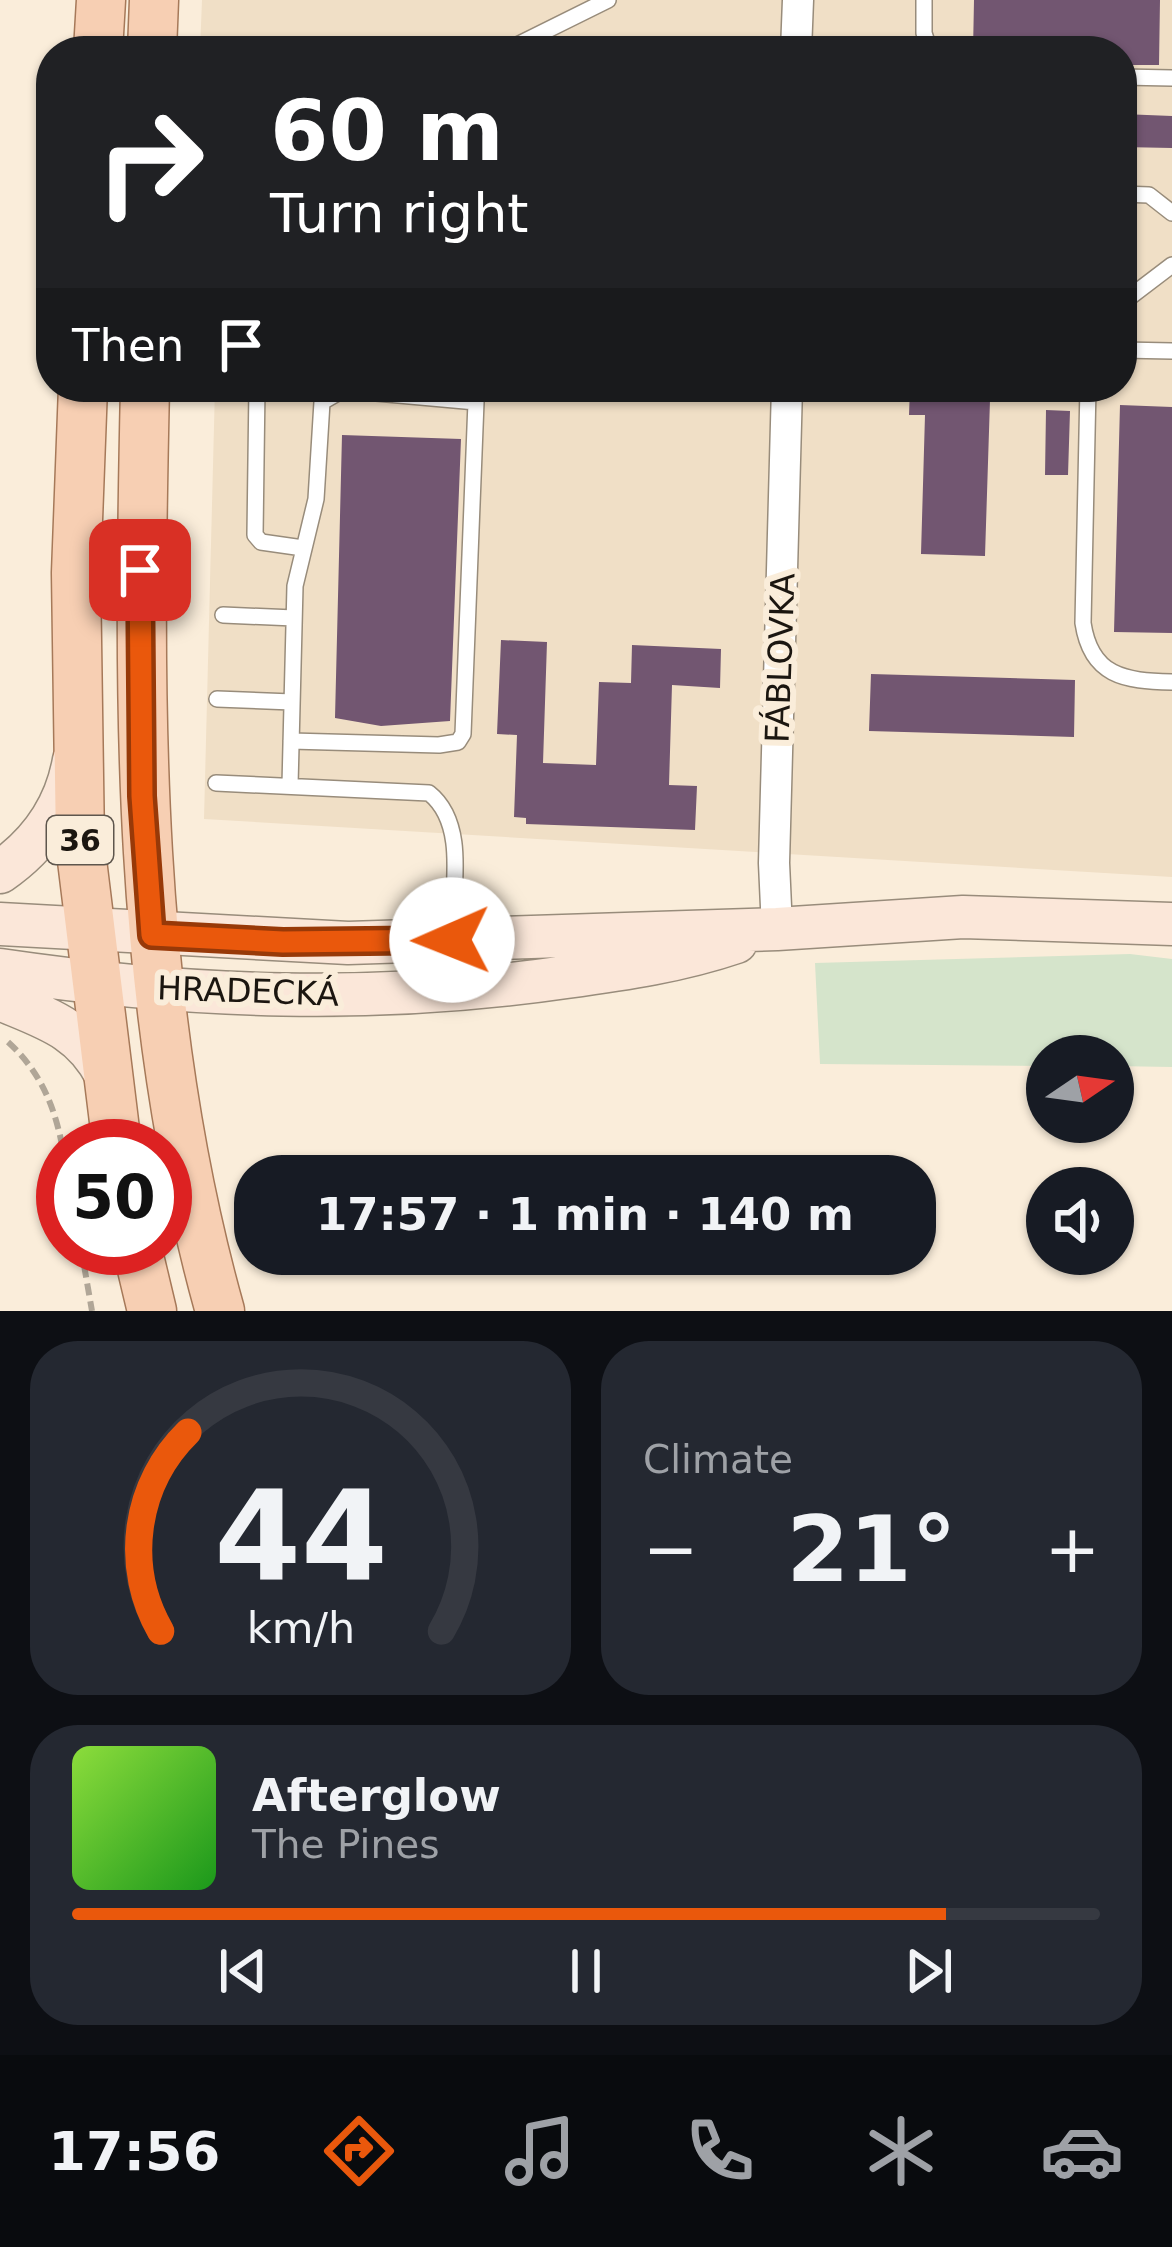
<!DOCTYPE html>
<html lang="en">
<head>
<meta charset="utf-8">
<style>
  body { margin:0; font-family:"DejaVu Sans",sans-serif; background:#242831; color:#f1f3f6; height:100vh; display:flex; flex-direction:column; font-size:45px; white-space:nowrap }
  * { box-sizing:border-box; margin:0 }
  p { font-size:39px; color:#9ea1a6 }
  .icon { flex:none; width:66px; height:66px; fill:none; stroke:currentColor; stroke-width:2; stroke-linecap:round; stroke-linejoin:round }
  .map { position:relative; height:1311px; overflow:hidden }
  .drawer { display:flex; flex-direction:column; gap:30px; padding:30px; background:#0d0f14; flex:1 }
  .drawer>* { flex:none }
  .hud { position:absolute; left:36px; top:36px; width:1101px; height:366px; border-radius:48px; box-shadow:0 3px 9px #0004; background:#202124; color:#fff; overflow:hidden }
  .needle { width:78px; rotate:77deg }
  .tools { position:absolute; left:1026px; top:1035px; display:grid; gap:24px }
  .tools a { display:grid; place-items:center; width:108px; height:108px; border-radius:50%; background:#171b24; box-shadow:0 3px 9px #0004; font-size:60px }
  .speed { position:absolute; left:36px; top:1119px; display:flex; gap:24px; font-size:60px; font-weight:700; text-align:center }
  .speed>* { display:grid; place-content:center; width:156px; height:156px; border-radius:50%; background:#171b24; box-shadow:0 3px 9px #0004; line-height:1 }
  .speed .limit { border:18px solid #d22; background:#fff; color:#111 }
  .pin { position:absolute; display:grid; place-items:center; width:102px; height:102px; color:#fff; margin:-51px; border-radius:24px; box-shadow:0 6px 18px #0006 }
  .me { position:absolute; width:132px; margin:-66px; rotate:269deg; stroke-linejoin:round; filter:drop-shadow(0 0 9px #0008) }
  .turn { display:flex; align-items:center; gap:42px; height:252px; padding:0 36px; font-size:54px }
  .turn .icon { width:156px; height:156px; stroke-width:2.5 }
  .turn b { display:block; font-size:84px; line-height:102px }
  .then { display:flex; align-items:center; height:114px; padding:0 36px; background:#0003; gap:24px; font-size:45px }
  .big { font-size:90px; font-weight:700; line-height:1.1 }
  .drawer .widget { flex:1; display:flex; flex-direction:column; justify-content:center; gap:18px; min-width:0; padding:0 42px; border-radius:48px; background:#242831 }
  .drawer .dial { align-items:center; gap:0 }
  .dial svg { height:312px; overflow:visible; fill:none; stroke:#363941; stroke-width:7; stroke-linecap:round; text-anchor:middle }
  .dial text { fill:#f1f3f6; stroke:none }
  .song { display:flex; align-items:center; gap:36px }
  .cover { width:144px; height:144px; border-radius:18px; background:linear-gradient(135deg,hsl(90 70% 55%),hsl(120 70% 35%)) }
  .played { height:12px; border-radius:6px; background:linear-gradient(90deg,#ea580c 85%,#363941 85%) }
  .keys { display:flex; justify-content:space-around; direction:ltr }
  .heat { display:flex; justify-content:space-between; align-items:center; font-size:66px; direction:ltr }
  .drawer .tiles { flex:1; display:grid; gap:30px; grid-template-columns:1fr 1fr }
  .widget:last-child { grid-column:span 2 }
  .trip { position:absolute; left:234px; top:1155px; width:702px; height:120px; border-radius:48px; background:#171b24; box-shadow:0 3px 9px #0004; font-weight:700; line-height:120px; text-align:center }
  .dock { display:flex; height:192px; justify-content:space-around; align-items:center; background:#090b0e; color:#9ea1a6 }
  .dock .icon { width:84px; height:84px }
  .dock .current { color:#ea580c }
  .dock b { font-size:54px; color:#f1f3f6 }
  .map>svg:first-child { display:block }
  .built { fill:#f0dfc6 }
  .green { fill:#d5e4cb }
  .building { fill:#725671 }
  .lines { fill:none; stroke-linecap:round; stroke-linejoin:round }
  .service-casing { stroke:#988c7b; stroke-width:18 }
  .minor-casing { stroke:#988c7b; stroke-width:33 }
  .secondary-casing { stroke:#988c7b; stroke-width:45 }
  .primary-casing { stroke:#a67959; stroke-width:51 }
  .path { stroke:#b0a697; stroke-width:6; stroke-dasharray:12 6; stroke-linecap:butt }
  .service { stroke:#fff; stroke-width:15 }
  .minor { stroke:#fff; stroke-width:30 }
  .secondary { stroke:#fbe7d9; stroke-width:42 }
  .primary { stroke:#f7cfb3; stroke-width:48 }
  .route-casing { stroke:#983908; stroke-width:30 }
  .route { stroke:#ea580c; stroke-width:21 }
  .labels { text-anchor:middle; dominant-baseline:central; stroke-width:12; stroke-linejoin:round; paint-order:stroke }
  .shield { fill:#faedda; stroke:#5e564d; stroke-width:3 }
  .shield-label { font-size:30px; font-weight:bold; fill:#1b1610 }
  .street-label { font-size:33px; fill:#1b1610; stroke:#faedda }
</style>
</head>
<body>
<div class="map">
<svg width="1172" height="1311" viewBox="0 0 1172 1311">
  <rect width="100%" height="100%" fill="#faedda"/>
  <!-- built -->
  <path class="built" d="M202,0H1172V877L204,819L215,387H1122V51H200Z"/>
  <!-- green -->
  <path class="green" d="M1130,954L1172,959V1067L1113,1066V1056H1047V1066L820,1064L815,963Z"/>
  <!-- building -->
  <path class="building" d="M974,0H1160L1159,65H1122V51H973Z
    M1122,114L1172,116V148L1122,147Z
    M910,387H969V400H990L985,556L921,554L925,415H909Z
    M1120,405L1172,407V633L1114,632Z
    M1046,410L1070,411L1068,475H1045Z
    M342,435L461,439L450,721L381,726L335,718Z
    M501,640L547,642L543,763L596,765L599,682L631,683L632,645L721,649L720,688L672,685L669,785L697,786L695,830L526,824V818L514,817L517,735L497,734Z
    M871,674L1075,680L1074,737L869,731Z"/>
  <g class="lines">
    <!-- service casing -->
    <g class="service-casing">
      <path id="service" d="M924,0V33L930,51
        M505,51L608,0
        M1122,77L1172,78
        M1122,194L1149,195L1172,213
        M1122,303L1172,265
        M1122,350L1172,351
        M257,387L255,535L261,542L303,548
        M1088,387L1083,623C1091,676 1124,681 1172,682
        M223,615L294,618
        M217,699L292,702
        M216,783L429,793C468,824 452,890 452,934
        M290,785L295,586L316,499L322,402L343,390L476,402L463,734L458,742L439,745L291,741"/>
    </g>
    <!-- minor casing -->
    <g class="minor-casing">
      <path id="minor" d="M796,51L798,0
        M777,929L774,863L787,387"/>
    </g>
    <!-- secondary casing -->
    <g class="secondary-casing">
      <path id="secondary" d="M0,872C39,845 66,807 74,760
        M0,924L348,943L777,929L963,917L1172,924
        M0,970C191,998 374,1005 566,977C625,969 680,961 736,942
        M0,999C45,1018 82,1028 106,1075"/>
    </g>
    <!-- primary casing -->
    <g class="primary-casing">
      <path id="primary" d="M98,51L101,0
        M152,51L154,0
        M83,387L76,573L80,844L117,1146
        M145,387C138,698 135,1009 220,1311
        M137,1248L152,1311"/>
    </g>
    <!-- path -->
    <path class="path" d="M8,1042C41,1072 55,1107 63,1150
      M81,1248L92,1311"/>
    <!-- service -->
    <use href="#service" class="service"/>
    <!-- minor -->
    <use href="#minor" class="minor"/>
    <!-- secondary -->
    <use href="#secondary" class="secondary"/>
    <!-- primary -->
    <use href="#primary" class="primary"/>
  </g>
  <g class="lines">
    <!-- route casing -->
    <g class="route-casing">
      <path id="route" d="M140,570L142,796L152,935L283,942L452,940"/>
    </g>
    <!-- route -->
    <use href="#route" class="route"/>
  </g>
  <g class="labels">
    <!-- shield labels -->
    <rect class="shield" x="47" y="816" width="66" height="48" rx="9"/>
    <g class="shield-label">
      <text x="80" y="840">36</text>
    </g>
    <!-- street labels -->
    <g class="street-label">
      <text transform="translate(780 658) rotate(-88)">FÁBLOVKA</text>
      <text transform="translate(248 991) rotate(2)">HRADECKÁ</text>
    </g>
  </g>
</svg>
<div class="tools">
<a><svg class="needle" viewBox="-14 -14 28 28"><path d="M0-13l5 13h-10z" fill="#e53935"/><path d="M0 13l5-13h-10z" fill="#9ea1a6"/></svg></a>
<a><svg class="icon" aria-label="sound" viewBox="0 0 24 24"><path d="M4 9h4l5-4v14l-5-4H4zM17 9q2 3 0 6"/></svg></a>
</div>
<div class="speed"><div class="limit">50</div></div>
<div class="pin" style="left:140px;top:570px;background:#d93025"><svg class="icon" aria-label="arrive" viewBox="0 0 24 24"><path d="M6 21V4h12l-3 4 3 4H6"/></svg></div>
<svg class="me" style="left:452px;top:940px" viewBox="-20 -20 40 40"><circle r="19" fill="#fff"/><path d="M0-13L10 11 0 6-10 11z" fill="#ea580c"/></svg>
<div class="trip">17:57 · 1 min · 140 m</div>
<div class="hud">
<div class="turn"><svg class="icon" aria-label="right" viewBox="0 0 24 24"><path d="M7 20v-9h11M14 6l5 5-5 5"/></svg><div><b>60 m</b>Turn right</div></div>
<div class="then">Then<svg class="icon" aria-label="arrive" viewBox="0 0 24 24"><path d="M6 21V4h12l-3 4 3 4H6"/></svg></div>
</div>
</div>
<section class="drawer">
<div class="tiles">
<div class="widget dial"><svg viewBox="0 0 100 80">
<path d="M14 69A42 42 0 1 1 86 69"/>
<path d="M14 69A42 42 0 0 1 21 18" stroke="#ea580c"/>
<text x="50" y="56" font-size="32" font-weight="700">44</text>
<text x="50" y="72" font-size="11">km/h</text>
</svg></div>
<div class="widget"><p>Climate</p>
<div class="heat"><a>−</a><b class="big">21°</b><a>+</a></div>
</div>
<div class="widget">
<div class="song"><i class="cover"></i><div><b>Afterglow</b><p>The Pines</p></div></div>
<div class="played"></div>
<div class="keys"><svg class="icon" aria-label="previous" viewBox="0 0 24 24"><path d="M18 5L8 12l10 7zM5 5v14"/></svg><svg class="icon" aria-label="pause" viewBox="0 0 24 24"><path d="M8 5v14M16 5v14"/></svg><svg class="icon" aria-label="next" viewBox="0 0 24 24"><path d="M6 5l10 7-10 7zM19 5v14"/></svg></div>
</div>
</div>
</section>
<nav class="dock">
<b>17:56</b>
<svg class="icon current" aria-label="directions" viewBox="0 0 24 24"><path d="M12 3l9 9-9 9-9-9zM9 14v-3h6M13 9l2 2-2 2"/></svg>
<svg class="icon" aria-label="music" viewBox="0 0 24 24"><path d="M9 18V5l10-2v13"/><circle cx="6" cy="18" r="3"/><circle cx="16" cy="16" r="3"/></svg>
<svg class="icon" aria-label="phone" viewBox="0 0 24 24"><path d="M5 4h4l2 5-3 2q2 4 5 5l2-3 5 2v4C11 20 4 13 5 4z"/></svg>
<svg class="icon" aria-label="climate" viewBox="0 0 24 24"><path d="M12 3v18M4 7l16 10M4 17L20 7"/></svg>
<svg class="icon" aria-label="car" viewBox="0 0 24 24"><path d="M5 17H2v-5l4-1 3-4h7l3 4 3 1v5h-3M9 17h6M6 11h13"/><circle cx="7" cy="17" r="2"/><circle cx="17" cy="17" r="2"/></svg>
</nav>
</body>
</html>
